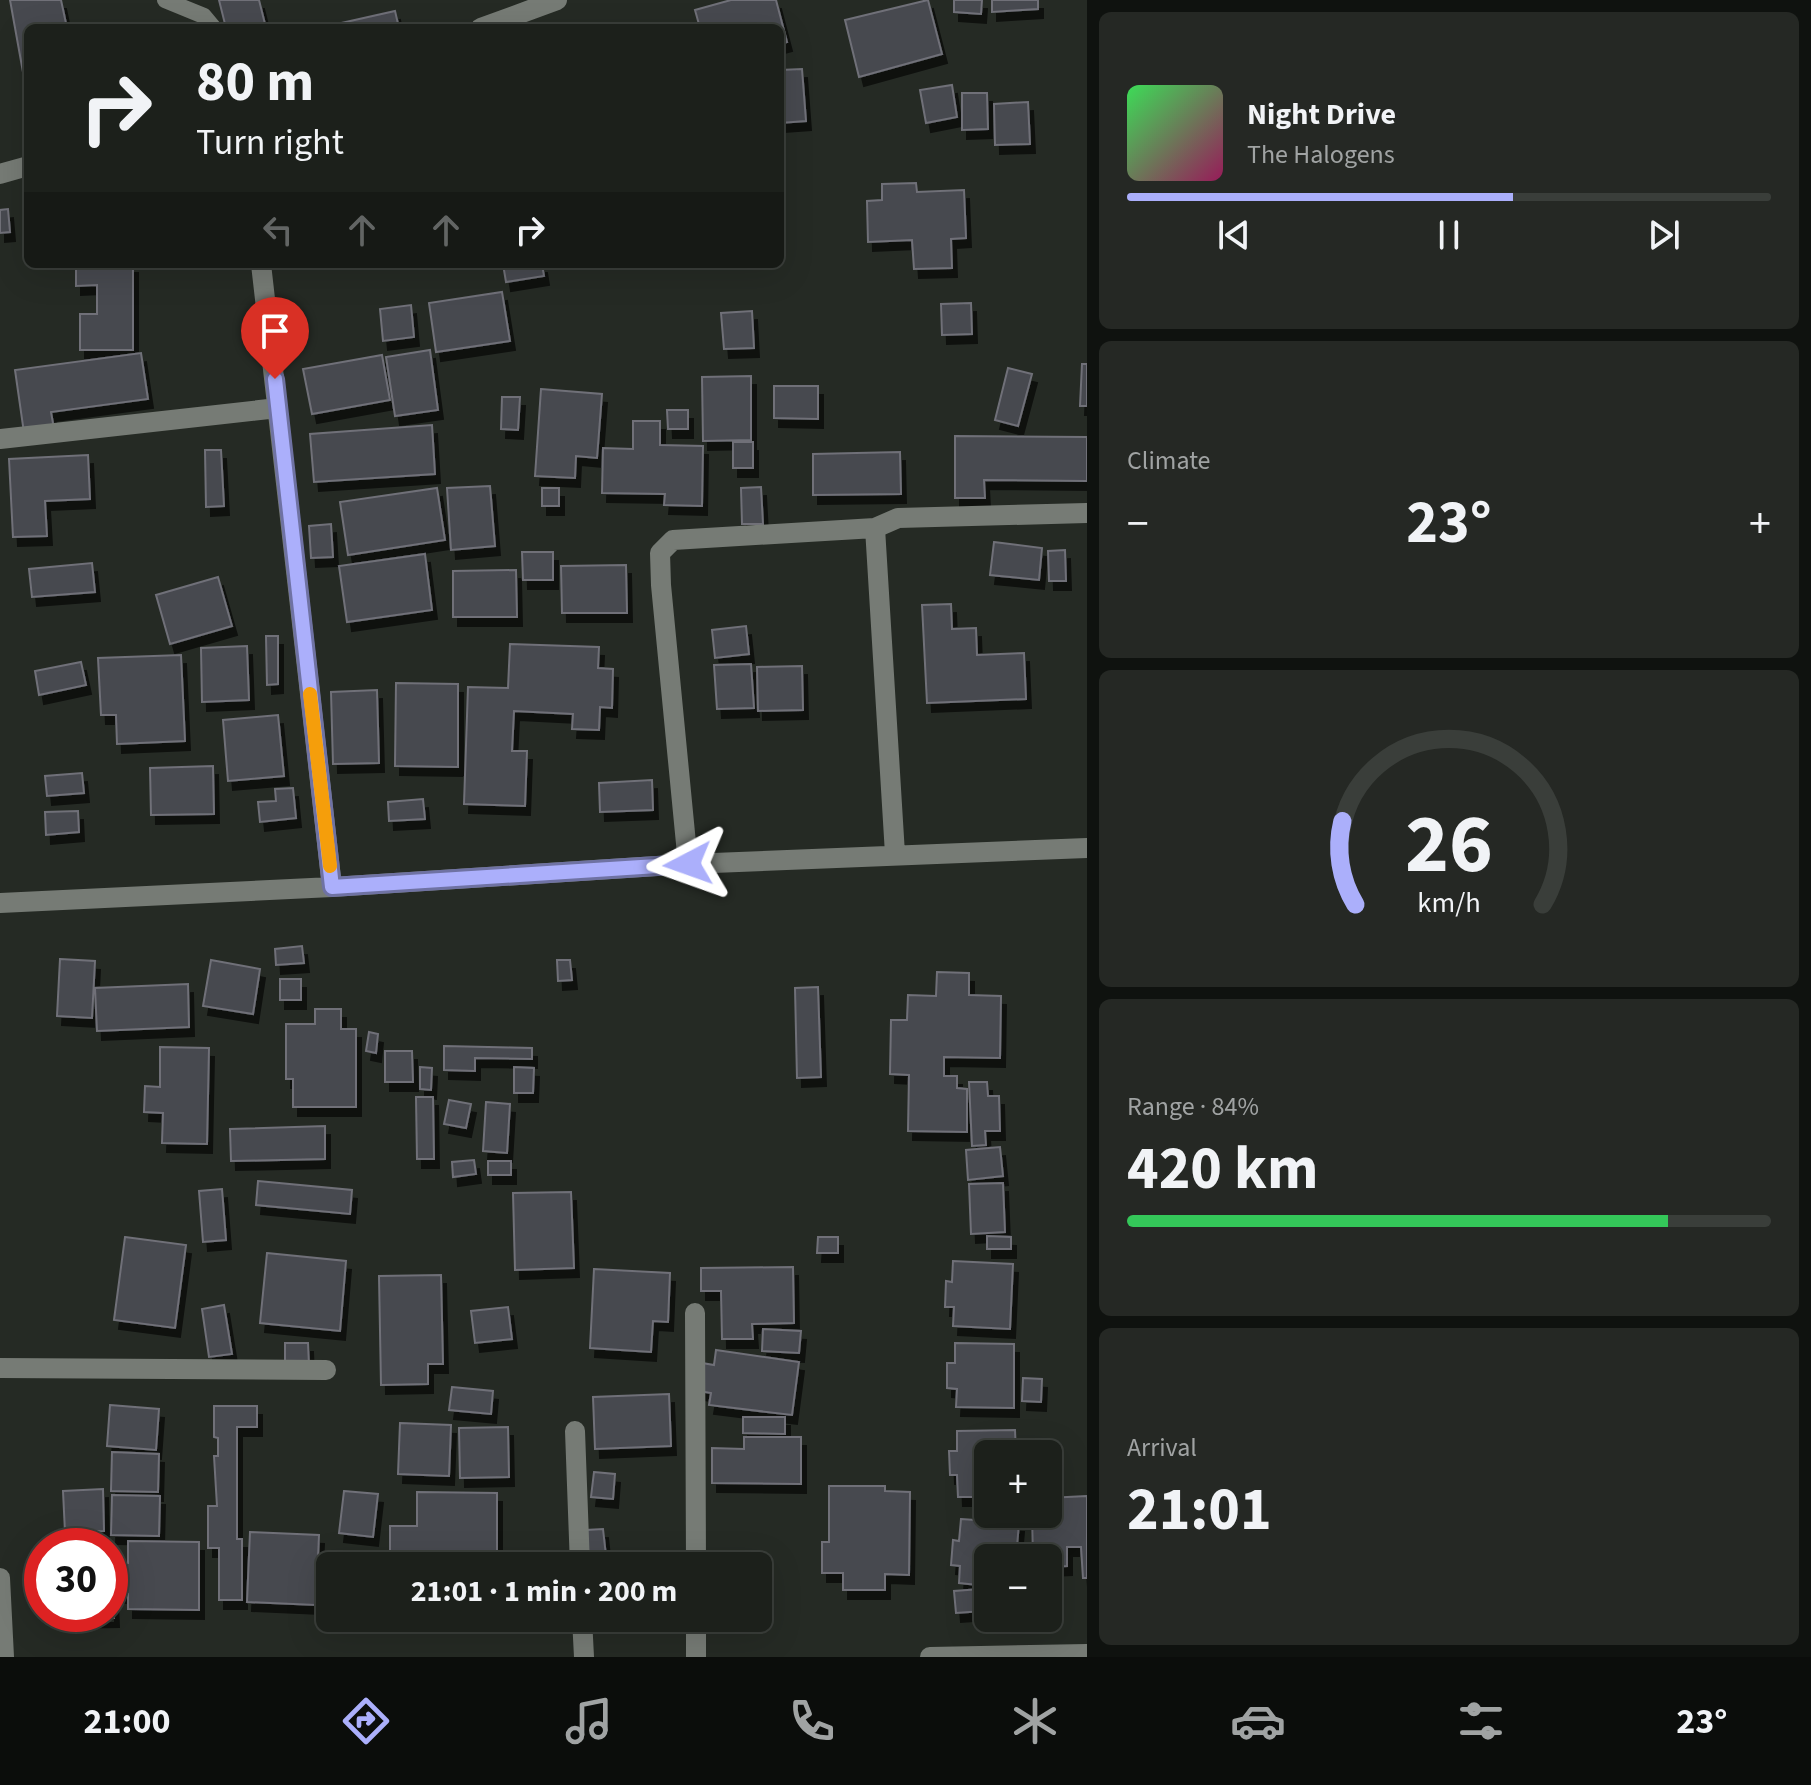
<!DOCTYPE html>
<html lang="en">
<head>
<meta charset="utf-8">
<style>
  body { margin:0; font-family:"Source Sans 3",sans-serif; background:#252824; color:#f1f3f6; height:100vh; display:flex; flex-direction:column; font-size:30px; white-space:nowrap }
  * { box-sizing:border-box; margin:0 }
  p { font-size:26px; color:#a0a3a3 }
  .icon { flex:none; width:44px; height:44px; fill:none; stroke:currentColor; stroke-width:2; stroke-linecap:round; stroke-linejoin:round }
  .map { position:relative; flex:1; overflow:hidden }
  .panel { display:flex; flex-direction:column; gap:12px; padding:12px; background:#0f120f; width:724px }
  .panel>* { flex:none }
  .top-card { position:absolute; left:24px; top:24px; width:760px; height:244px; border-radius:12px; box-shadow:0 8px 32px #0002,0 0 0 2px #3a3e3a; background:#1c201b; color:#f1f3f6; overflow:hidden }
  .tools { position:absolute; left:974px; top:1440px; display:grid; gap:16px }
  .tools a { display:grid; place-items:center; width:88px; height:88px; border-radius:12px; background:#1c201b; box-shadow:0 8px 32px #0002,0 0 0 2px #3a3e3a; font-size:40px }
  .speed { position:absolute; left:24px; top:1528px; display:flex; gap:16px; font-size:40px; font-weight:700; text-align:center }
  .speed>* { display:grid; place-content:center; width:104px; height:104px; border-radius:50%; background:#1c201b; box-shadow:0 8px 32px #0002,0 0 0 2px #3a3e3a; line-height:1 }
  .speed .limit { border:12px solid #d22; background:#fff; color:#111 }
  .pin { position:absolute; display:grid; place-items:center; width:68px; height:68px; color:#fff; margin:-82px -34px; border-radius:50% 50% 50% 0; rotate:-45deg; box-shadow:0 0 8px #0007 }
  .pin .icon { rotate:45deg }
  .me { position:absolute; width:88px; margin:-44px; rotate:266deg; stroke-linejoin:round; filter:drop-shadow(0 0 6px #0008) }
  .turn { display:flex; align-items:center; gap:28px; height:168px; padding:0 40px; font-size:36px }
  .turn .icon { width:104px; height:104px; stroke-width:2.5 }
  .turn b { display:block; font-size:56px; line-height:68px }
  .lanes { display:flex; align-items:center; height:76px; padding:0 40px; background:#0003; justify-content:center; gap:40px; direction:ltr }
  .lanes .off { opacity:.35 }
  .big { font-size:60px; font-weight:700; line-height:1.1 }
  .panel .card { flex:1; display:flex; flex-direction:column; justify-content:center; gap:12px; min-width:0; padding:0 28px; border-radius:12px; background:#252824 }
  .panel .dial { align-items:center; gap:0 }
  .dial svg { height:208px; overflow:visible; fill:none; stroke:#3a3e3a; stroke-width:7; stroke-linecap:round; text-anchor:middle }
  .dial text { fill:#f1f3f6; stroke:none }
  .song { display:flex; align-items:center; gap:24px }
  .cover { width:96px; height:96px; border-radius:12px; background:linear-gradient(135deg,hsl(130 70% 55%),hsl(330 70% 35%)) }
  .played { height:8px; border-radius:4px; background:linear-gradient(90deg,#abaffb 60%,#3a3e3a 60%) }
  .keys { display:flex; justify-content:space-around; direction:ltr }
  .heat { display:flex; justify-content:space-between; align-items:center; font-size:44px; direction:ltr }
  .charge { height:12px; border-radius:6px; background:linear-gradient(90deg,#34c759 84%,#3a3e3a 0) }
  .trip { position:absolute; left:316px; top:1552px; width:456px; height:80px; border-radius:12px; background:#1c201b; box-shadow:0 8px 32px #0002,0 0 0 2px #3a3e3a; font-weight:700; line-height:80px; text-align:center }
  .tab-bar { display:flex; height:128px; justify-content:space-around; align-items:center; background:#0b0d0b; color:#a0a3a3 }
  .tab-bar .icon { width:56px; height:56px }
  .tab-bar .active { color:#abaffb }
  .tab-bar b { font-size:36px; color:#f1f3f6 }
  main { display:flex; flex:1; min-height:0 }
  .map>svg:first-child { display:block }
  .building { fill:#47484f; stroke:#6f7078; stroke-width:2; filter:url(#shadow) }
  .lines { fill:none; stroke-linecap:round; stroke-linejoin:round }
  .lane { stroke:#767b75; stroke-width:16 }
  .street { stroke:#767b75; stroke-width:20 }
  .route-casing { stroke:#6f72a3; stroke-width:20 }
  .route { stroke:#abaffb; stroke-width:14 }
  .slow { stroke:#f59e0b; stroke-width:14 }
</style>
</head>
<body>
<main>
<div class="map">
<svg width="1087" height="1657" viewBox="0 0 1087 1657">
  <defs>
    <filter id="shadow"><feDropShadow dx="5" dy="9" stdDeviation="0" flood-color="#0009"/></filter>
  </defs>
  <rect width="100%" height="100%" fill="#252a24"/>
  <!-- building -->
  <path class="building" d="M10,0H61L67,28H28V100Z
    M219,0H259L266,28H226Z
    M731,0H776L787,42L780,44V28H700L695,10Z
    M928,0L942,54L859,77L845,20Z
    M954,0H982L981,14L954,12Z
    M992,0H1038V9L992,12Z
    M395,11L399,28H319Z
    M802,69L806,121L780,123V70Z
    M952,85L957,117L926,123L920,90Z
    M962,93H987L988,129L962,130Z
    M1028,102L1030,144L995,145L994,104Z
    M916,183L917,192L964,190L966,238L951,239L952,268L914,269L912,240L868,242L867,201L882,200V184Z
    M8,209L10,232L0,233V210Z
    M76,264H133V350H80V314H97V285L76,286Z
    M503,264H542L544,276L506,282Z
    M502,292L510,341L436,352L429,303Z
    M971,303L972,334L942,335L941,304Z
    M411,305L414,337L383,341L380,309Z
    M752,311L754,348L724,349L721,313Z
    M430,350L438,410L395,416L386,357Z
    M141,353L148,399L51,412L54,429L24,433L15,370Z
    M382,355L390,400L312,414L303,369Z
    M1082,364H1087V406H1080Z
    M1008,368L1032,374L1018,426L995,420Z
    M751,376V440L703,441L702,377Z
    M774,386H818V419L774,418Z
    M541,389L602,394L597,458L576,456L575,478L535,476Z
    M502,397H520L518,430L501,429Z
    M667,410H688V429H668Z
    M633,421H660V445L703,446L702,506L664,505L665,494L602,493L603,448L633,449Z
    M432,425L435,474L314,482L310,434Z
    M955,436L1087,437V481L984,480L985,498H955Z
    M733,442H753V468H733Z
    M205,450H221L224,506L206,507Z
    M900,452L901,494L813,495V454Z
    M88,455L90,499L45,501L47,536L13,537L9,459Z
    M490,486L495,546L451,550L447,488Z
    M761,487L763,524H742L741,488Z
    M437,488L445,540L348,555L340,502Z
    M542,488H559V506H542Z
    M331,524L333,557L311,558L309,526Z
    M994,542L1042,548L1039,580L990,575Z
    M1065,550L1066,581H1049L1048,551Z
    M522,552H553V580H523Z
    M425,554L432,610L347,622L339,566Z
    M92,563L95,592L32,597L29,569Z
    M626,565L627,613H562L561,566Z
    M516,570L517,617H453V571Z
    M218,577L232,626L170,644L156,595Z
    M951,604L952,629L976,628L977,655L1024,653L1026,699L927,703L922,605Z
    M746,626L749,654L715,658L712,630Z
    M266,636H278V684L267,685Z
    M510,644L599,647L598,668L613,669L612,708L600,707L599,730L572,729L573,714L514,711L512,751H527L525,806L464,804L468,687L508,688Z
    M247,646L249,700L202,702L201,648Z
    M181,655L185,741L117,744L116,715H101L98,658Z
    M81,662L86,685L39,695L35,671Z
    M751,664L754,708L717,709L714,665Z
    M802,666L803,710L758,711L757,667Z
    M396,683L458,684V767L395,766Z
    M377,690L379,763L333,764L331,692Z
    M278,715L284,776L228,781L223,720Z
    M213,766L214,814L151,815L150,768Z
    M82,773L84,793L47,796L45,776Z
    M652,780L653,810L600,812L599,783Z
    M293,788L296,818L260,822L258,802L276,801L275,789Z
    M423,799L425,819L389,821L388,802Z
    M78,811L79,832L46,835L45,812Z
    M302,946L304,963L276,965L275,949Z
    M60,959L95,961L92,1018L57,1016Z
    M211,960L260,969L253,1014L203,1006Z
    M557,960H570L572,980L558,981Z
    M937,972L969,973V995L1001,996L1000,1058L944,1057V1076H957V1088L967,1089V1132L908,1131L909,1075L890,1074L891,1020H907L908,995L936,996Z
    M280,979H301V1000H280Z
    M188,984L189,1027L97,1031L95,988Z
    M818,987L821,1077L797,1078L795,988Z
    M315,1009H341V1029H356V1107H293V1079H286V1024H315Z
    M369,1032L378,1034L376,1053L366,1051Z
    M444,1046L532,1048V1059L475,1058V1071L444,1070Z
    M160,1047L209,1048L207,1144L162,1143L163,1113L144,1112L145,1086L160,1087Z
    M385,1051H412L413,1082H385Z
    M420,1067L432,1068L431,1090L420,1089Z
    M514,1067L534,1068L533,1093H514Z
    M969,1082H987L988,1096H999L1000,1131H985L986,1145L972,1146Z
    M416,1097H433L434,1159H417Z
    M449,1100L471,1104L466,1128L444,1124Z
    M486,1102L510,1104L507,1153L483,1151Z
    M325,1126V1159L231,1161L230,1129Z
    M1000,1147L1003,1176L968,1180L966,1150Z
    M474,1160L476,1174L453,1177L452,1162Z
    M488,1161H511V1175H488Z
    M258,1181L352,1190L350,1214L256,1205Z
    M1003,1183L1005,1232L971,1234L969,1184Z
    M222,1189L226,1240L203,1242L199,1191Z
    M571,1192L574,1268L515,1270L513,1193Z
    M987,1236L1011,1237V1249H987Z
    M125,1237L186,1245L175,1328L114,1320Z
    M818,1237H838V1253H817Z
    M267,1253L346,1261L340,1331L260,1323Z
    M953,1261L1013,1264L1010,1329L953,1326L954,1307H945L946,1281L952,1282Z
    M793,1267L794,1323L752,1324L753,1339H722L721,1291H701V1268Z
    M594,1269L670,1273L668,1322L653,1321L651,1352L590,1348Z
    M441,1275L443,1364H428V1384L381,1385L379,1276Z
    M224,1305L232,1354L209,1357L202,1309Z
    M508,1307L512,1339L475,1343L471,1311Z
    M763,1329L801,1331L799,1353L762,1351Z
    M285,1343H308L309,1366L285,1367Z
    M955,1343L1014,1344V1408L956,1407L957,1389L947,1388V1363H955Z
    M716,1350L799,1362L792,1415L709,1405L711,1393L699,1391L702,1363L714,1365Z
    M1023,1378L1042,1379L1041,1402L1022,1401Z
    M452,1387L493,1391L491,1414L449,1410Z
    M669,1394L671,1446L595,1449L593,1397Z
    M110,1405L159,1409L156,1450L107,1446Z
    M214,1406H257V1427H237V1539H242V1600H219V1548H208V1506H217L214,1456H218V1438L214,1437Z
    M743,1417H785V1434L743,1433Z
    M400,1423L451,1425L449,1476L398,1474Z
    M508,1427L509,1477L460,1478L459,1428Z
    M1015,1430L1016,1454H988V1497H958L957,1475H950L949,1451H957V1431Z
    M744,1437H801V1484L712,1483V1448L744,1449Z
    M112,1452L159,1454L158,1492L111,1491Z
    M594,1472L615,1474L613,1499L591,1497Z
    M829,1486H885V1491L910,1492L909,1575L885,1574V1590H843V1573H822V1542H829Z
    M103,1489L104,1531L65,1532L63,1491Z
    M344,1491L378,1494L373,1537L339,1533Z
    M417,1492L497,1493V1566H390V1526H417Z
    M112,1495L160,1496L159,1536L111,1535Z
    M1087,1496V1578H1083L1081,1547H1067V1566L1048,1567V1558H1033L1032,1514H1048V1498Z
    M961,1519L1019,1523L1016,1558H988V1586L959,1583L960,1566L951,1565L953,1540L959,1541Z
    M603,1529L606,1556L589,1558L586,1530Z
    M250,1532L319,1535L316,1605L247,1602Z
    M128,1541L199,1542V1610L128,1609V1594H116V1563H128Z
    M981,1589L983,1611L956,1613L954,1591Z
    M110,1594H113L114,1618L59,1619V1614H110Z"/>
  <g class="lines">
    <!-- lane -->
    <path class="lane" d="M165,0L204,16L214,28"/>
    <!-- street -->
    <path class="street" d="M481,28L557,0
      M0,174L28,166
      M261,264L332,887
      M0,439L278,408
      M875,528L895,854
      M688,864L661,585L660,553L673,540L875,528L898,518L1087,513
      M0,903L332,887L688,864L1087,848
      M695,1313L696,1566
      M0,1368L326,1370
      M575,1431L580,1566
      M0,1578L4,1657
      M582,1618L584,1657
      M696,1618V1657
      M930,1657L1087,1654"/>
  </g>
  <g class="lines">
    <!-- route casing -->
    <g class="route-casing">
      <path id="route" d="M275,379L332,887L688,864"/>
    </g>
    <!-- route -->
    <use href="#route" class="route"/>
    <!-- slow -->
    <path class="slow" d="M310,694L330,866"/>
  </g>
</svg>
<div class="tools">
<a>+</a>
<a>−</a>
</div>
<div class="speed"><div class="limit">30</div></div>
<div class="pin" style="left:275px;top:379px;background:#d93025"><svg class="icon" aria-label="arrive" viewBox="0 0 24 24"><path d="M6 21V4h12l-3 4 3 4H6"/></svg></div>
<svg class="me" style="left:688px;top:864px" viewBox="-20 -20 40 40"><path d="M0-17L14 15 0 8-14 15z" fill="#abaffb" stroke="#fff" stroke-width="4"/></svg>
<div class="trip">21:01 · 1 min · 200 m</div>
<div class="top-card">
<div class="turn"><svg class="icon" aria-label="right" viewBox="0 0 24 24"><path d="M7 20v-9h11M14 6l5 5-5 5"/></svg><div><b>80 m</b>Turn right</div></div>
<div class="lanes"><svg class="icon off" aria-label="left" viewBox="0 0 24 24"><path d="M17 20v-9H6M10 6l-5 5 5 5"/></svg><svg class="icon off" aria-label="ahead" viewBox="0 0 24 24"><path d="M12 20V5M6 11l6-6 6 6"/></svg><svg class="icon off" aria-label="ahead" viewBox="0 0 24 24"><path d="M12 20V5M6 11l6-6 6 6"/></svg><svg class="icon" aria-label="right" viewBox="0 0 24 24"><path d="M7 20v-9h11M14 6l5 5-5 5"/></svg></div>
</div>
</div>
<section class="panel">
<div class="card">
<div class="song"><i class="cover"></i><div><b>Night Drive</b><p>The Halogens</p></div></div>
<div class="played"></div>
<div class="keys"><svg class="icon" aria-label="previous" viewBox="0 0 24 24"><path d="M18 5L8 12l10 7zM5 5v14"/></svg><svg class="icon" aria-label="pause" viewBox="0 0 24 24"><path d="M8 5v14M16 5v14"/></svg><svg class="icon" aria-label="next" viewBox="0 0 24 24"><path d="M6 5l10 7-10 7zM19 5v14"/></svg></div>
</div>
<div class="card"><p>Climate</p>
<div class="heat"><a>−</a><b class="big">23°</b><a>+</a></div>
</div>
<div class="card dial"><svg viewBox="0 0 100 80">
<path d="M14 69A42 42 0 1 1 86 69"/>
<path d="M14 69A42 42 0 0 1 9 37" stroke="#abaffb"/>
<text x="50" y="56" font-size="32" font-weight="700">26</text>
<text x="50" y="72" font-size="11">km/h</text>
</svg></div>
<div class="card"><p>Range · 84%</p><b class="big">420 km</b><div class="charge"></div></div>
<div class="card"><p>Arrival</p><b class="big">21:01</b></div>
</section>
</main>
<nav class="tab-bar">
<b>21:00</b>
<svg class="icon active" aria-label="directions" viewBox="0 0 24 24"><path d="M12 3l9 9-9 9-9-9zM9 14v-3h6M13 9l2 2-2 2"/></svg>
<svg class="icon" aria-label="music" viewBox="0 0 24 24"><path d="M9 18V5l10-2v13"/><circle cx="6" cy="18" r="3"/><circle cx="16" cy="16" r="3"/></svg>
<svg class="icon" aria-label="phone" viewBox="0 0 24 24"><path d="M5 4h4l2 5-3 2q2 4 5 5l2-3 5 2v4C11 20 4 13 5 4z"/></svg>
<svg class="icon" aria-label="climate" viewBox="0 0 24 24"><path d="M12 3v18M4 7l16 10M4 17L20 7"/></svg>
<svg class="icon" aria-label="car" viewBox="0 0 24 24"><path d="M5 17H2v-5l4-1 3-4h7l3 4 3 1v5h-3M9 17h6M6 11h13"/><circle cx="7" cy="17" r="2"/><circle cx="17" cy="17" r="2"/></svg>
<svg class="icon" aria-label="filters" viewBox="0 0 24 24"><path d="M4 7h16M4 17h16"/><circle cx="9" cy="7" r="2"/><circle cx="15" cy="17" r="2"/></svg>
<b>23°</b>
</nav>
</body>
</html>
